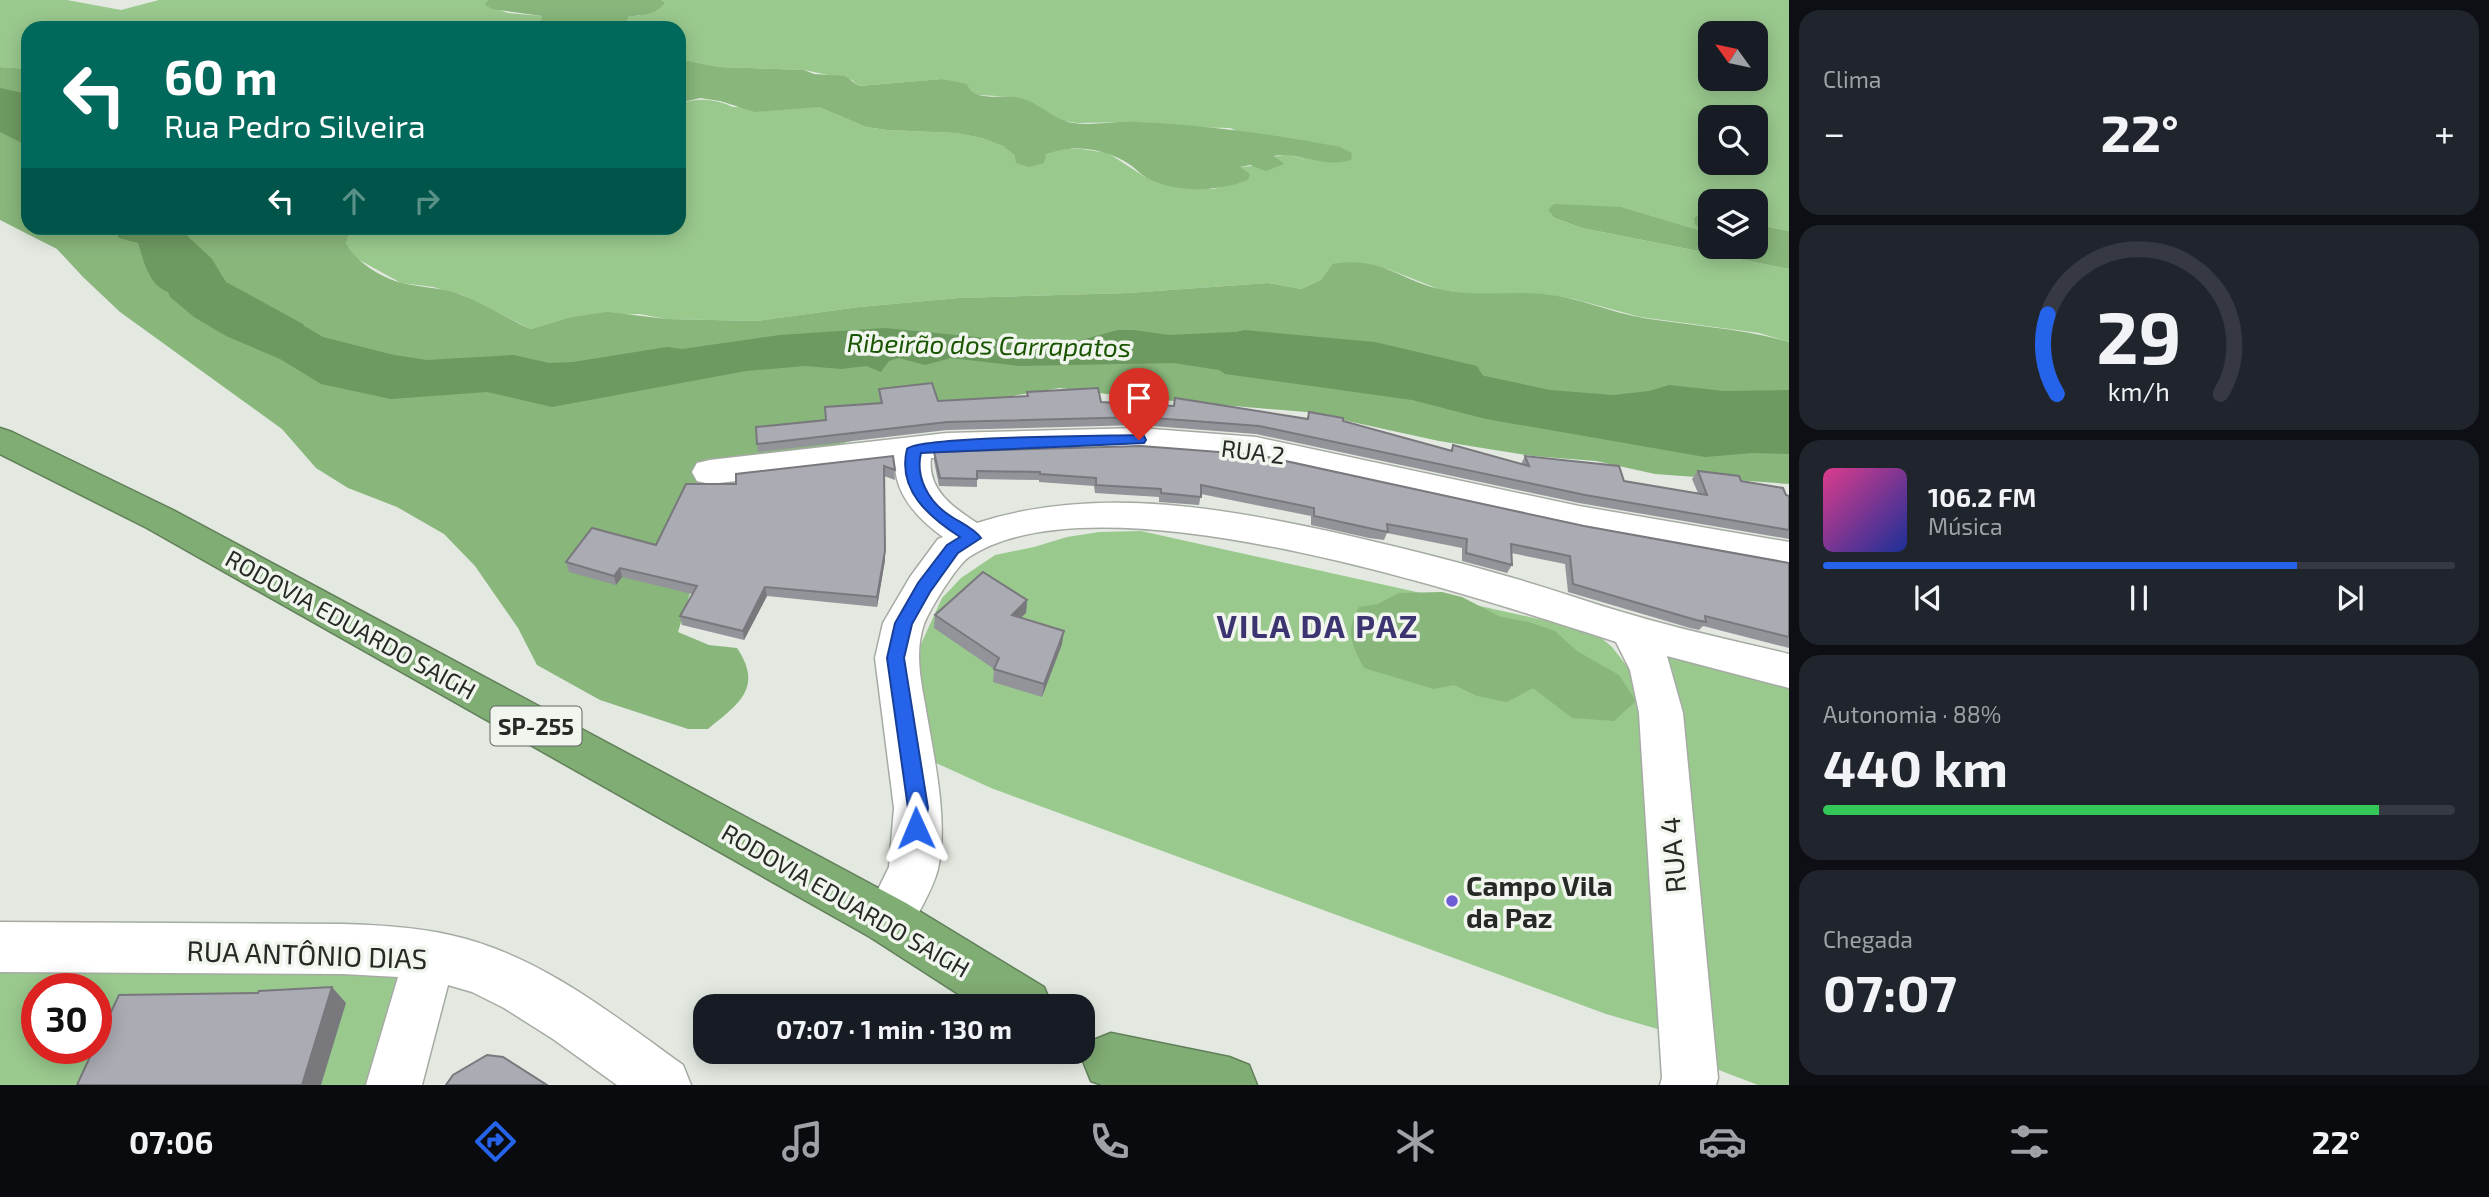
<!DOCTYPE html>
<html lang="pt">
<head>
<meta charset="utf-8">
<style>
  body { margin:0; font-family:"Exo 2",sans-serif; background:#20242c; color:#f1f3f6; height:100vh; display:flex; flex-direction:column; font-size:26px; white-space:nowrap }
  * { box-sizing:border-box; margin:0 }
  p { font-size:23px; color:#9ea1a6 }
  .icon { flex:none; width:38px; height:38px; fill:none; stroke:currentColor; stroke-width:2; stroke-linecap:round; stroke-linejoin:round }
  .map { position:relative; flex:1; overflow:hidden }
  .details { display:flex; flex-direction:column; gap:10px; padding:10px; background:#0d0f14; width:700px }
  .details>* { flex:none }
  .top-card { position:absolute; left:21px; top:21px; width:665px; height:214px; border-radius:21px; box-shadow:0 4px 18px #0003; background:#00695c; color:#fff; overflow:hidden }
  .needle { width:46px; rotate:303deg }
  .tools { position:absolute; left:1698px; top:21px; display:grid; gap:14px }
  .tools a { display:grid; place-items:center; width:70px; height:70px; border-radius:14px; background:#171b24; box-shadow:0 4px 18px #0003; font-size:35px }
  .speed { position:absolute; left:21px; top:973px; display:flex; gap:14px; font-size:35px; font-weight:700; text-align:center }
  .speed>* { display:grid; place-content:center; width:91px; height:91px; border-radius:50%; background:#171b24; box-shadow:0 4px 18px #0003; line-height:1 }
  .speed .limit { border:10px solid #d22; background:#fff; color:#111 }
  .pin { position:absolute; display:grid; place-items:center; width:60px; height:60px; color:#fff; margin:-72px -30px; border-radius:50% 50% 50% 0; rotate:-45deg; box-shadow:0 0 7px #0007 }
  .pin .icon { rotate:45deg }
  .me { position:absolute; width:77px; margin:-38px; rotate:359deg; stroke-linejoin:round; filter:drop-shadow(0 0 5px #0008) }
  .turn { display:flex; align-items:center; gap:24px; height:147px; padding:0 28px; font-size:32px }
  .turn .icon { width:91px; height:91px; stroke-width:2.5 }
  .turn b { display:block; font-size:49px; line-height:60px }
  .lanes { display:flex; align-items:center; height:66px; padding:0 28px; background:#0003; justify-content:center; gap:35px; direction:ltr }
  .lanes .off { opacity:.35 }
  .big { font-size:52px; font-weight:700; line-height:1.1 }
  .details .widget { flex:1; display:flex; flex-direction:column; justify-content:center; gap:10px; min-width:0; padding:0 24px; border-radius:21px; background:#20242c }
  .details .dial { align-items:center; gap:0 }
  .dial svg { height:182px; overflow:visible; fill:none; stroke:#363941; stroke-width:7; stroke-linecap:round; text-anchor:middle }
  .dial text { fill:#f1f3f6; stroke:none }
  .song { display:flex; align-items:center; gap:21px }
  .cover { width:84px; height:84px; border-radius:10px; background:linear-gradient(135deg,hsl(330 70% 55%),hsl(230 70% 35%)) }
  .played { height:7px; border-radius:4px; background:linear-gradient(90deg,#2563eb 75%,#363941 75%) }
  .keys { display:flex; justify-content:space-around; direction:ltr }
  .heat { display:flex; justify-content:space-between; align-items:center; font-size:38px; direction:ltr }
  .charge { height:10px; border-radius:5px; background:linear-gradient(90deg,#34c759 88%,#363941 0) }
  .trip { position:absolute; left:693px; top:994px; width:402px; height:70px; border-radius:21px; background:#171b24; box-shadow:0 4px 18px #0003; font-weight:700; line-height:70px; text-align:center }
  .tab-bar { display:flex; height:112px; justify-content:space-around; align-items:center; background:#090b0e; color:#9ea1a6 }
  .tab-bar .icon { width:49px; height:49px }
  .tab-bar .selected { color:#2563eb }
  .tab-bar b { font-size:32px; color:#f1f3f6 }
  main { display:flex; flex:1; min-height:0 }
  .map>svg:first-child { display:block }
  .green { fill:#9ac98e; fill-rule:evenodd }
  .forest { fill:#88b67b }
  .water { fill:#6d9a61 }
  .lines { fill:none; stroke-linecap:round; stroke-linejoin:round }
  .river { fill:#6d9a61; fill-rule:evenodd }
  .street-casing { stroke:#a5aaa3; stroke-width:3 }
  .highway-casing { stroke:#617f59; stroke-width:3 }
  .street { fill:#fff; fill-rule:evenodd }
  .highway { fill:#80ad74; fill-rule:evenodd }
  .wall { fill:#93939a }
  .shaded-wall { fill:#78787d }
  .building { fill:#ababb3; stroke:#78787d; stroke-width:2 }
  .route { fill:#2563eb; stroke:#184099; stroke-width:2 }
  .poi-dot { fill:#6f5dd7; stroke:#f0f6ee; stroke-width:2.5 }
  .labels { text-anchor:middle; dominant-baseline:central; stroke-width:7; stroke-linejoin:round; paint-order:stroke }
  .shield { fill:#f0f6ee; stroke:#636662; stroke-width:2 }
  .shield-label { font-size:23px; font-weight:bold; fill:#272926 }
  .street-label { font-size:24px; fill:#272926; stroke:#f0f6ee }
  .water-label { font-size:26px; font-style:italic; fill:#195500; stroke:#f0f6ee }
  .near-street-label { font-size:28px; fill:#272926; stroke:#f0f6ee }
  .near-poi-label { font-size:28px; font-weight:bold; fill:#272926; stroke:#f0f6ee; text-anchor:start }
  .district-label { font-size:32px; font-weight:bold; letter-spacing:2px; fill:#3b3470; stroke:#f0f6ee }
</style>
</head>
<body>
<main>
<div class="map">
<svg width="1789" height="1085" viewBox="0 0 1789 1085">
  <rect width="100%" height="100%" fill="#e3e9e1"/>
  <!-- green -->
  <path class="green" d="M0,0H67L121,10L159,0H488L486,5L508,13L542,16L540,22L528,28H28V69L0,67Z
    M661,0H1789V231L1755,224V201H1710V215L1702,214L1705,232L1622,207L1555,218L1582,228L1789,269V342L1759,333L1640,317L1574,299L1544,294H1469L1441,290L1388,269L1332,264L1321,280L1301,289L1268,283L1128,293L959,298L859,307L756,321L666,319L639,314L567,318L531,329L463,295L433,287L401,283L352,256L346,243L352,228H679V103C699,98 714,98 733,107H819L866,127L887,130L956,133L982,138L1003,146L1015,156L1046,155L1059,149H1081L1108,153L1145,177L1213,189L1248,180L1238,167L1283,164L1273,157L1289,154L1309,162L1230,128L1184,127L1137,122L1077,123L1058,120L1015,97L978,95L943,79L859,86L852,80L804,70L719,67L679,59V28H625L629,16H639L665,2ZM1710,33H1755V79H1710ZM1710,117H1755V163H1710Z
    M1141,531L1593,631L1612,647L1630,670L1651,732L1661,1030L1606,1014L991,788L936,763L915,695L921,644L942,598L961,578L995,555L1034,547L1067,537L1099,532Z
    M1656,647L1789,681V1085H1758L1703,1064L1683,840L1677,688L1672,669Z
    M0,960L408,972L380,1085H0ZM37,989H96V1048H37Z"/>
  <!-- forest -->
  <path class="forest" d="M488,0H661L665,2C658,14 642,16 629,16L625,28H528L540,22L542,16L492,9L485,5Z
    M679,59L719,67L804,70L814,74L845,76L859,86L942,79L967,84C973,102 1000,95 1015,97C1038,100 1051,119 1073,123C1094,126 1116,121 1137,122C1206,125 1272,134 1340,147L1352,153L1351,160C1320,169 1302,151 1274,156L1284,164L1266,171L1250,165L1240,167L1250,174L1248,180C1216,192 1177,193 1147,178C1140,174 1135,168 1129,164C1106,149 1071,143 1046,155L1044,163L1029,167L1016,163L1015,156L1003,146L982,138L956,133L887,130L866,127L819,107L755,112L720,101L700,98L679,103Z
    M0,67L28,69V228H352L346,243C355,262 382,278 402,283C422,288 442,287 462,295C483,303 508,319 531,329L567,318L607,312L667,319L756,321L859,307L959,298L1128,293L1268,283L1301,289L1321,280L1332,264C1382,255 1400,281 1444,290C1477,297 1511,291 1544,294C1578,297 1609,312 1643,318C1692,326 1741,328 1789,342V484L1655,474L1596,461L1532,456L1439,441L1306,412L1138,398L1060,388L969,403L962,413L745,468L723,487L678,632L709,645L737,648C764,688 738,704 708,729H688L600,700L537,665L518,628L475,566L444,534L397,507L348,488L316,468L282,429L120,312L83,277L57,249L0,220Z
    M1554,204L1622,207L1702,231L1695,224L1694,218L1702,214L1710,215V247H1755V224L1789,231V269L1582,228L1555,218L1548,210Z
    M1442,592L1462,597L1501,617L1529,622L1555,631L1577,651L1619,675L1636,701L1614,721L1572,718L1533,688L1507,702L1477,696L1454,685L1434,689L1364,668C1351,643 1345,632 1359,607L1378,604L1399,593Z"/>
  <!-- water -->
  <path class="water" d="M0,88L28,94V146L0,132Z
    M114,228H153C171,250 191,267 206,292L227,297L308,328L323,337L394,355L427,360L514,355L549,363L573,362L667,347L682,349L780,335L885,328L1019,341L1081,340L1118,330H1134L1169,335L1233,332L1258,334L1317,356L1374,360L1391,356L1550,390L1613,395L1649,391L1669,385L1724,391L1789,390V454L1752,453L1705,457L1486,419L1412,400L1225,374L1219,370L1173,363L1020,366L951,358L925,365L899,358L889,361L881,372L866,366L841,369L805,366L746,371L552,407L487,392L391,399L321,384L280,359L226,336L194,317L170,297L168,292C149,285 144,262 138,243L119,238Z"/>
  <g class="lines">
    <!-- river -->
    <path class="river" d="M128,228H179L212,259L226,282L303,324L311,336L303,348L283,353L263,348L186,303L171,278L154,262Z
      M1244,330L1375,342L1477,366L1485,379L1477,392L1456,397L1375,378L1244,364L1224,359L1216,347L1224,335Z"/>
    <!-- street casing -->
    <g class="street-casing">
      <path id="street" d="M1139,428L1256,437L1579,506L1789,542V570L1579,532L1256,461L1139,452L931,458C927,490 954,508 977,523C1092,486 1213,506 1328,531C1390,545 1452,560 1513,578C1552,589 1590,603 1629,614C1682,630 1736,641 1789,654V688L1667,656L1683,713L1718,1078L1716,1085H1660L1662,1078L1639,713L1630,670L1616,642C1474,596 1100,471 969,557C956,566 930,609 924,624C915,651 920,676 925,704C933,753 949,820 938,869C932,892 916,916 906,937L888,944L870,937L863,920L889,867L894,808L875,658L883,623L910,577L938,539L943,537C918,519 895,495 895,463L710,484L697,481L692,472L697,463L710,460L947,433Z
        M0,922L343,924C379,925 415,927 450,935C538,954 612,1014 683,1065L691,1085H617L553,1039L504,1008L472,992L448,985L422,1085H366L398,977L343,974L0,972Z"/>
    </g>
    <!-- highway casing -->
    <g class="highway-casing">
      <path id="highway" d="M0,428L12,432L173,510L906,903L1044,987L1052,1006H977L870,937L147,528L0,454Z
        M1111,1033L1229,1057L1249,1065L1257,1085H1102L1091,1081L1083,1061L1091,1041Z"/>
    </g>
    <!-- street -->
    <use href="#street" class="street"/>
    <!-- highway -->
    <use href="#highway" class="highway"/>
  </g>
  <!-- wall -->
  <path class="wall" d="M879,389L938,401L1026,396L1027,392L1101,402L1173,406L1175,398L1307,419L1309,412L1451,450L1453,445L1521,464L1525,456L1624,481L1698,493L1692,479L1698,471L1741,481L1789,496V539L1579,503L1256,434L1139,425L947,430L758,452L756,427L826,420L880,404Z
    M934,452L1584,526L1789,563V648L1703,626L1699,630L1690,628L1568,592L1565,564L1511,553L1512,565L1507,573L1462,561V548L1387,533L1384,540L1369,538L1311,525V516L1201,494L1199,505L1159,502V497L1095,493L1094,486L1039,482V480L977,479V487L939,486L934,461Z
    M893,456L895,480L884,476L885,560L877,607L767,596L744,640L682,625L680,616L692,594L622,577L616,585L569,572L566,562L656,545L736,484Z
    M1027,600L1026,613L1021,617L1062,644L1042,697L993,682L994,669L934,628L935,615Z"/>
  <!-- shaded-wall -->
  <path class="shaded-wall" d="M885,551V560L877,607V597Z
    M620,568L622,577L616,585L614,576Z
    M765,587L767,596L744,640L743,631Z
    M1027,600L1026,613L1010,628L1012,615Z
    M1064,631L1062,644L1042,697L1044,684Z
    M332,987L346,1003L321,1085H302Z"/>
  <!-- building -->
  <path class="building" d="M932,383L938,401L1028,396L1027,392L1098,388L1101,402L1174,406L1175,398L1308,419L1309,412L1343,418V421L1452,451L1453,445L1529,466L1525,456L1619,466L1624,481L1707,495L1698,471L1739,476L1741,481L1783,488L1786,495L1789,496V530L1585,495L1259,426L1141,417L947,422L757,444L756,427L826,420L825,407L882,403L879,389Z
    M1141,446L1258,455L1584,526L1789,563V637L1705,616L1706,622L1696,620L1573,584L1570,556L1511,544L1512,565L1466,553L1467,539L1387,524L1388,532L1373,529L1314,516V508L1201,485V497L1161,493V489L1096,485V478L1040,474V472L977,471V479L940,478L934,452Z
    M893,456L895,470L884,466L885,551L877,597L765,587L743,631L680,616L697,586L620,568L614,576L566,562L592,528L656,545L686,484H736V474Z
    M983,572L1027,600L1012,615L1064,631L1044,684L994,669L999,658L935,615Z
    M332,987L302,1085H77L94,1048H96V1044L119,995L258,993L259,991Z
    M487,1055L503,1057L547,1085H446L453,1075Z"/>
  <!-- route -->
  <path class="route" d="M1139,435L1144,436L1146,440L1144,443L921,453C915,477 929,502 949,515C959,522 974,528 981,538L958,553L930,592L912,624L904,658L928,808L923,835L916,837L909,835L907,828L908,808L887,658L895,623L918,583L947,545L960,537C929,517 897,490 907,449C920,436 1107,436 1139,435Z"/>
  <!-- markers -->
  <circle class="poi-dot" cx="1452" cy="901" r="7"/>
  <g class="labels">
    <!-- shield labels -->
    <rect class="shield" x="490.5" y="706.5" width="91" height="39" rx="5"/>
    <g class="shield-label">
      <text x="536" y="726">SP-255</text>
    </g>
    <!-- street labels -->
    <g class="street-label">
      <text transform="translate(1253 451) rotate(7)">RUA 2</text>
      <text transform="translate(351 624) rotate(29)">RODOVIA EDUARDO SAIGH</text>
      <text transform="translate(846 900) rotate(30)">RODOVIA EDUARDO SAIGH</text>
    </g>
    <!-- water labels -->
    <g class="water-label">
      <text transform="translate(989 344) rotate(1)">Ribeirão dos Carrapatos</text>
    </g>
    <!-- near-street labels -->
    <g class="near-street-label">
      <text transform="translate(1672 855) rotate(-95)">RUA 4</text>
      <text transform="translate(307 954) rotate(2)">RUA ANTÔNIO DIAS</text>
    </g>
    <!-- near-poi labels -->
    <g class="near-poi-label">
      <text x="1466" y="885">Campo Vila<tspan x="1466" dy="32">da Paz</tspan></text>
    </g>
    <!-- district labels -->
    <g class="district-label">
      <text x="1318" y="625">VILA DA PAZ</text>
    </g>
  </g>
</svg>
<div class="tools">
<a><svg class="needle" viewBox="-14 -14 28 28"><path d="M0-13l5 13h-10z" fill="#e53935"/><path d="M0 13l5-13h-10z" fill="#9ea1a6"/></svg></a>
<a><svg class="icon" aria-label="search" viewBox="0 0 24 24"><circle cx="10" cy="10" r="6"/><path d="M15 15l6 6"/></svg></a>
<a><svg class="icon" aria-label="layers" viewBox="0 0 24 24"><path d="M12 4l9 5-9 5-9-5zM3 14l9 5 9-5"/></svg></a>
</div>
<div class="speed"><div class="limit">30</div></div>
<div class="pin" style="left:1139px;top:440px;background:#d93025"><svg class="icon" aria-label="arrive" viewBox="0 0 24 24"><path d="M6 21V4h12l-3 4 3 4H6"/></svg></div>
<svg class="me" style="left:916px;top:828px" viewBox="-20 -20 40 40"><path d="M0-17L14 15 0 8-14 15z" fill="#2563eb" stroke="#fff" stroke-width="4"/></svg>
<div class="trip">07:07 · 1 min · 130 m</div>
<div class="top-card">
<div class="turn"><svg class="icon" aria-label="left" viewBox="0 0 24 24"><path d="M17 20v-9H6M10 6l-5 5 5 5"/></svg><div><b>60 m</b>Rua Pedro Silveira</div></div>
<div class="lanes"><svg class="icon" aria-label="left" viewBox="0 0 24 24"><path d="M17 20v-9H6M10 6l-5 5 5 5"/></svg><svg class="icon off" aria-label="ahead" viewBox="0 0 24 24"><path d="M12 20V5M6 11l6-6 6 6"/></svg><svg class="icon off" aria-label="right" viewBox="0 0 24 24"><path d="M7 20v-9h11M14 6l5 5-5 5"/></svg></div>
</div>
</div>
<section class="details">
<div class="widget"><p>Clima</p>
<div class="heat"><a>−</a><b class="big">22°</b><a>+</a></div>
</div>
<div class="widget dial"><svg viewBox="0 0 100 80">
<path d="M14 69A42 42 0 1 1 86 69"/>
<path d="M14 69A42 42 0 0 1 10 34" stroke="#2563eb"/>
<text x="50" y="56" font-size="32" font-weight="700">29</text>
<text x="50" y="72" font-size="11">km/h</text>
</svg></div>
<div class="widget">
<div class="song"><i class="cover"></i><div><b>106.2 FM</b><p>Música</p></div></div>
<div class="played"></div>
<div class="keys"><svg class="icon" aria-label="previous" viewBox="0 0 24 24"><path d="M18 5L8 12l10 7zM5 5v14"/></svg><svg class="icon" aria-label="pause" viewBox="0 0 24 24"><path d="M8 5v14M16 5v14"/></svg><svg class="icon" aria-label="next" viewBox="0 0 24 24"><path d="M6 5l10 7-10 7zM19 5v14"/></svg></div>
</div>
<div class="widget"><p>Autonomia · 88%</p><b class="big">440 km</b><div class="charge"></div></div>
<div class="widget"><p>Chegada</p><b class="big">07:07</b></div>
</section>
</main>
<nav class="tab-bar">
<b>07:06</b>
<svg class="icon selected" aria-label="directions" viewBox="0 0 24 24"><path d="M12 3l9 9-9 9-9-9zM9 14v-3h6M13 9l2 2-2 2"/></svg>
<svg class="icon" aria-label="music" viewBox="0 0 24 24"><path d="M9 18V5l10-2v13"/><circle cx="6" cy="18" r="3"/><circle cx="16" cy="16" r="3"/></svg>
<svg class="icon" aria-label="phone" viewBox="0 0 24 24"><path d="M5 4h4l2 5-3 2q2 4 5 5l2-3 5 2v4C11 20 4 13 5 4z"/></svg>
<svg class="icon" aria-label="climate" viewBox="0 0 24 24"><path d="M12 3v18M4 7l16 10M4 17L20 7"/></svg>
<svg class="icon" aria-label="car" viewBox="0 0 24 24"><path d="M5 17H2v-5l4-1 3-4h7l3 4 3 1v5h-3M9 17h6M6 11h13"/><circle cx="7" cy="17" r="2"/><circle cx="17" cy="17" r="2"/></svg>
<svg class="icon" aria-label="filters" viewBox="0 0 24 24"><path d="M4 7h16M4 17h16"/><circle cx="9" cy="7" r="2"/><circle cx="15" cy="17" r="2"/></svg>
<b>22°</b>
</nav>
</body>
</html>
